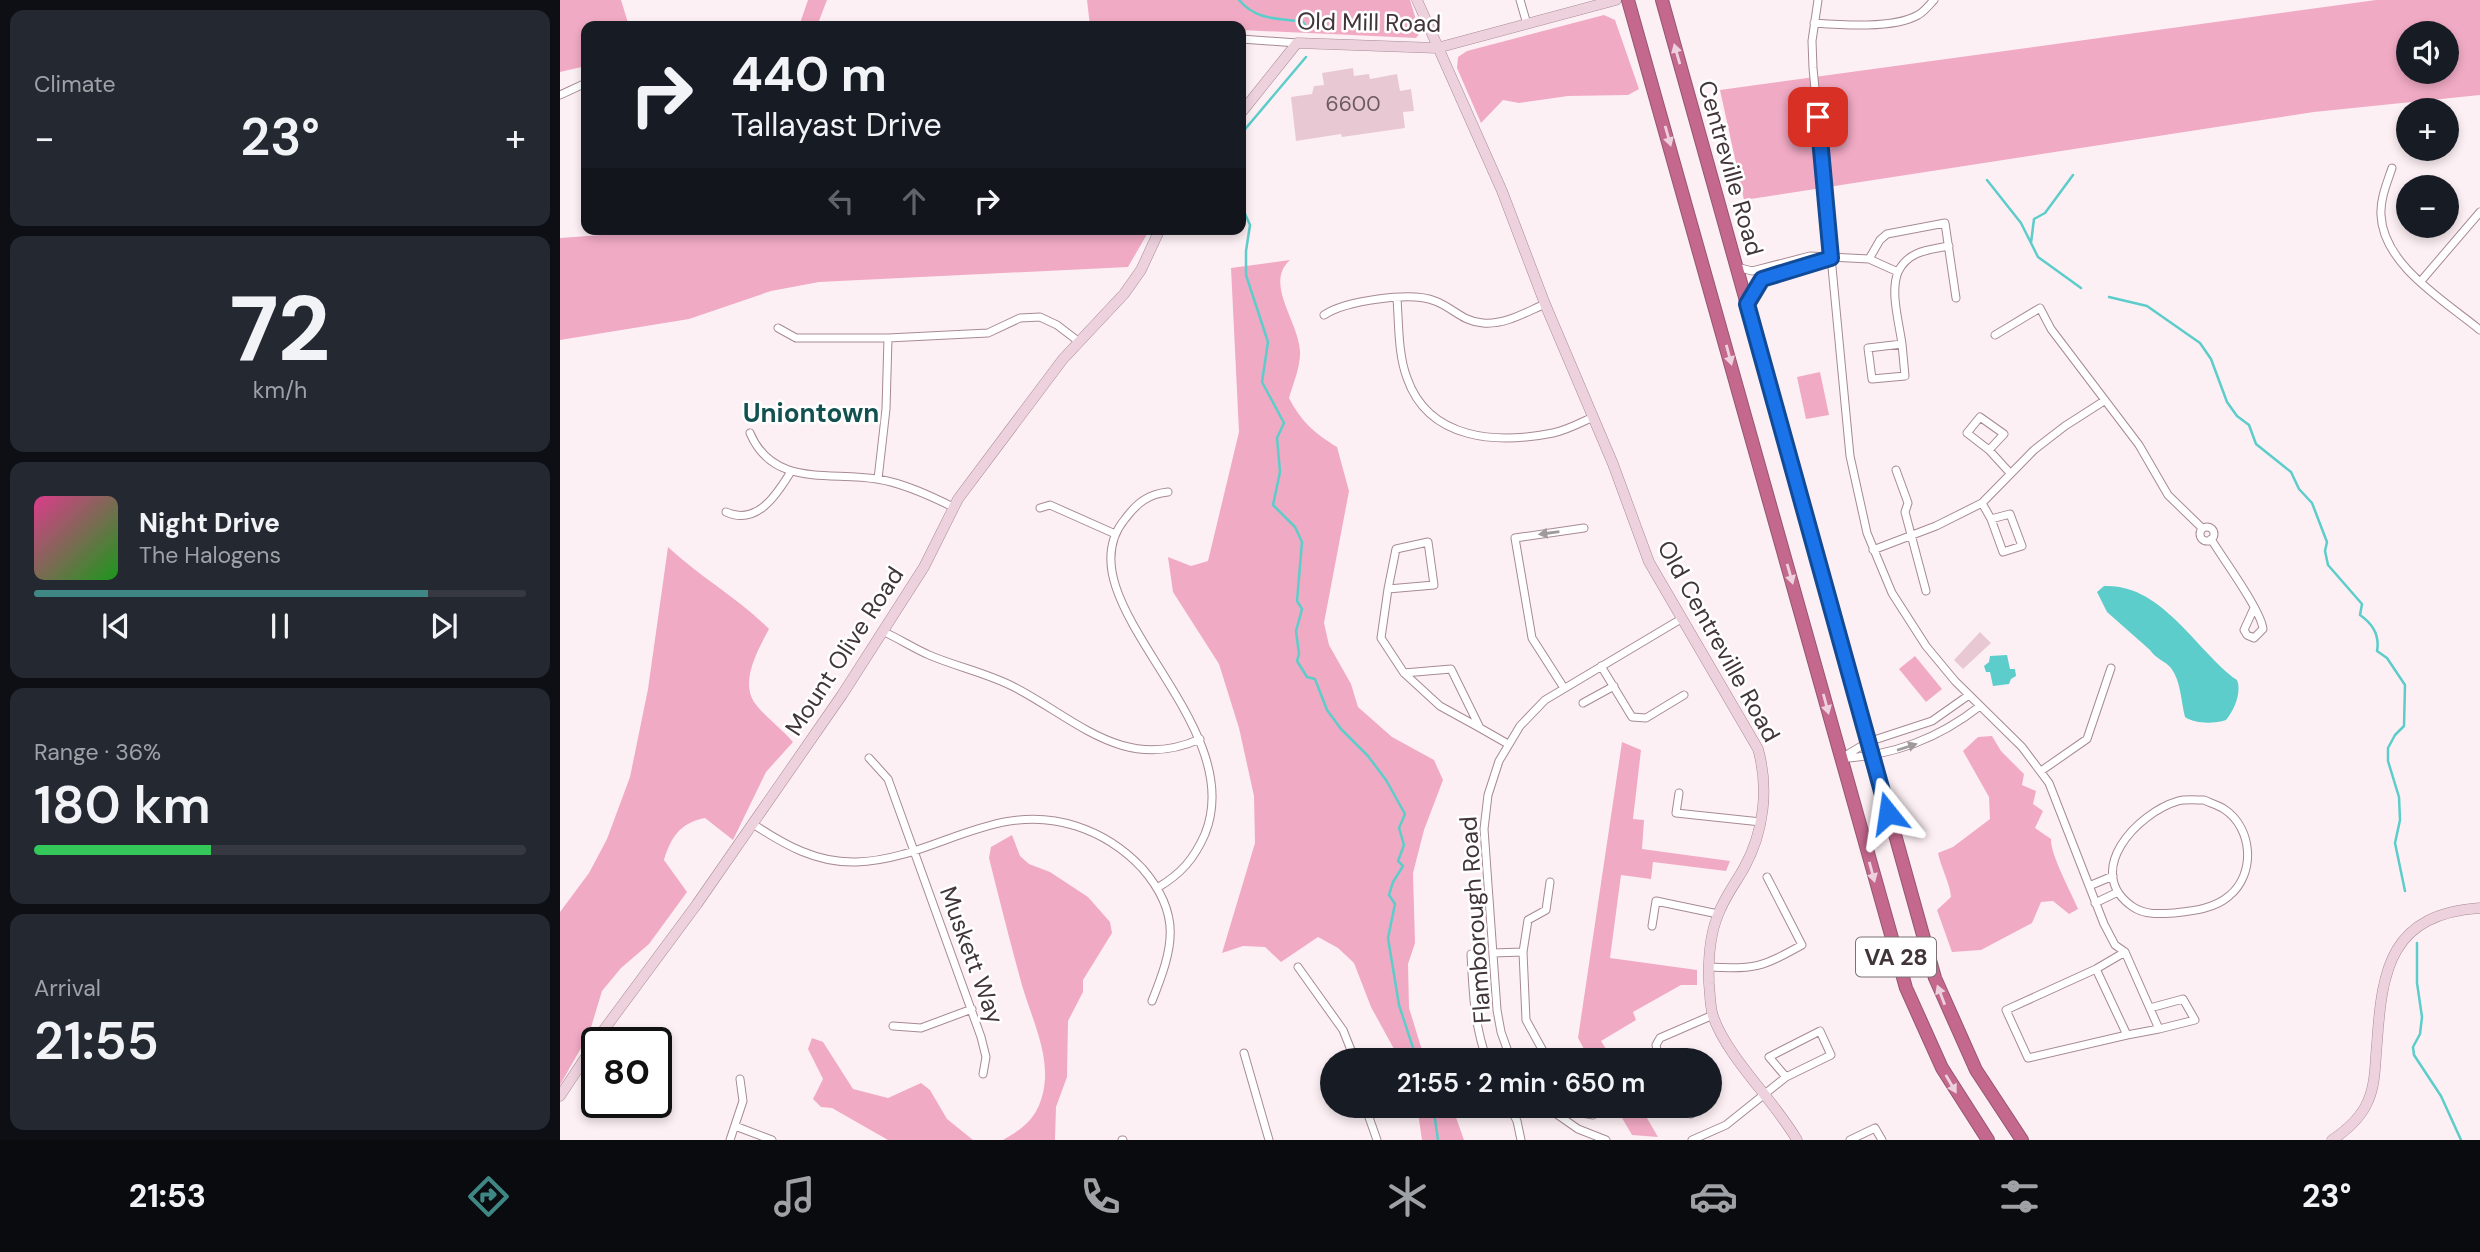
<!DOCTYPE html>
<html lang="en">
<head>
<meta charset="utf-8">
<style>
  body { margin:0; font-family:"DM Sans",sans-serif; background:#242831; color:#f1f3f6; height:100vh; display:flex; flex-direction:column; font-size:26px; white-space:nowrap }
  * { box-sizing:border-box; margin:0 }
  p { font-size:23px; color:#9ea1a6 }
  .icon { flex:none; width:38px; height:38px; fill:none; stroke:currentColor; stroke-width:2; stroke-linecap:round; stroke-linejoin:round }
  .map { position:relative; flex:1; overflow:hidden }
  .drawer { display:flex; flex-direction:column; gap:10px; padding:10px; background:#0d0f14; width:560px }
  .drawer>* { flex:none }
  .hud { position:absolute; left:21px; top:21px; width:665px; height:214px; border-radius:14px; box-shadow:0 4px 10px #0003; background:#171b24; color:#f1f3f6; overflow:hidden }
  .fabs { position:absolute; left:1836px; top:21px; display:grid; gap:14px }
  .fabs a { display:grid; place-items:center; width:63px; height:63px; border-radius:50%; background:#171b24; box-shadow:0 4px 10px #0003; font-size:35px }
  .speed { position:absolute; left:21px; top:1027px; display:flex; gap:14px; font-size:35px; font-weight:700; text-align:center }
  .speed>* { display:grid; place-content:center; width:91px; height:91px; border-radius:50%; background:#171b24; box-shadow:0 4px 10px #0003; line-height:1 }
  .speed .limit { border:4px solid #111; border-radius:10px; background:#fff; color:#111 }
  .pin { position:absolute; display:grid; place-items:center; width:60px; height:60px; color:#fff; margin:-30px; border-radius:14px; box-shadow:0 4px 10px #0006 }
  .me { position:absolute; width:77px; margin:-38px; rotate:345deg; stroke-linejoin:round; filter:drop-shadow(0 0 5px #0008) }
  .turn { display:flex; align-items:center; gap:24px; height:147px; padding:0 35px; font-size:32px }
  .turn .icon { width:91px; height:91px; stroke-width:2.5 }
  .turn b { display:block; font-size:49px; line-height:60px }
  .lanes { display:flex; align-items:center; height:66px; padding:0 35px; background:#0003; justify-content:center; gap:35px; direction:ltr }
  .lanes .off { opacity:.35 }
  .big { font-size:52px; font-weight:600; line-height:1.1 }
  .drawer .tile { flex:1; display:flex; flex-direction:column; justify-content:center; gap:10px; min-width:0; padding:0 24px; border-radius:14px; background:#242831 }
  .drawer .dial { align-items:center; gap:0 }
  .dial b { font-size:91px; line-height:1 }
  .song { display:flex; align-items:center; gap:21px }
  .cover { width:84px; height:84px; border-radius:10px; background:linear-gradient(135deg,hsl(330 70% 55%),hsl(120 70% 35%)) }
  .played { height:7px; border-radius:4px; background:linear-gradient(90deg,#3f8785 80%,#363941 80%) }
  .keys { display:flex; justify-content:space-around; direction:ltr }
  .heat { display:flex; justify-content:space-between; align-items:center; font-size:38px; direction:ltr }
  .charge { height:10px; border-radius:5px; background:linear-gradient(90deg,#34c759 36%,#363941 0) }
  .trip { position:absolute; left:760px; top:1048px; width:402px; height:70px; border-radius:35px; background:#171b24; box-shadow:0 4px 10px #0003; font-weight:600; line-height:70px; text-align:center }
  .tabs { display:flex; height:112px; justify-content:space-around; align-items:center; background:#090b0e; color:#9ea1a6 }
  .tabs .icon { width:49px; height:49px }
  .tabs .active { color:#3f8785 }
  .tabs b { font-size:32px; color:#f1f3f6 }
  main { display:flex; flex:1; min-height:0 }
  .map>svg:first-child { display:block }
  .green { fill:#f1aac4; fill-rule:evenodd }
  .water { fill:#5ccdca }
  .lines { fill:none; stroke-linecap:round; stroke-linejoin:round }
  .stream { stroke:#5ccdca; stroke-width:2.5 }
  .building { fill:#e8c9d3 }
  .street-casing { stroke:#a78a94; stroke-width:9 }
  .secondary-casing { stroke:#a78a94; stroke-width:11 }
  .highway-casing { stroke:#965670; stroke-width:14 }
  .street { stroke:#fff; stroke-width:7 }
  .secondary { stroke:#edd2dd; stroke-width:10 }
  .highway { stroke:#c4688d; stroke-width:12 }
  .oneway { fill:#edd2dd }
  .oneway2 { fill:#a09a9c }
  .route-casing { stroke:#114b97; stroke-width:18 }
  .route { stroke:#1a73e8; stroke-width:12 }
  .labels { text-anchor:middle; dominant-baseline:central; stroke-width:5; stroke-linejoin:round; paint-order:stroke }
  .number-label { font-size:21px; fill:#6b5a60 }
  .shield { fill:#fff; stroke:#7a7274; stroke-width:2 }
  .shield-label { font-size:23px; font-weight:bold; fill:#413539 }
  .street-label { font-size:24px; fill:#413539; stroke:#fff }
  .neighbourhood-label { font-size:26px; font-weight:bold; fill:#135150; stroke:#fff }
</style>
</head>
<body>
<main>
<section class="drawer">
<div class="tile"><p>Climate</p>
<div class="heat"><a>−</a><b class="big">23°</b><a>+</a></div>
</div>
<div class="tile dial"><b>72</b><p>km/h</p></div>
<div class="tile">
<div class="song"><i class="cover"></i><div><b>Night Drive</b><p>The Halogens</p></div></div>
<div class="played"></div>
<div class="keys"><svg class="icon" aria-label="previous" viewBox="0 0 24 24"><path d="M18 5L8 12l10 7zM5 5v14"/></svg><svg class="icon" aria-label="pause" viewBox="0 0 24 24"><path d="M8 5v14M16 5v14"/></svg><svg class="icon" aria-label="next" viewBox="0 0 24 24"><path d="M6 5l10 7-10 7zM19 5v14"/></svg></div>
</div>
<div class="tile"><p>Range · 36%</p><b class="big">180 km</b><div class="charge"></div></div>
<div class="tile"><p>Arrival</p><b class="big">21:55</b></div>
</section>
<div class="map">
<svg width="1920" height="1140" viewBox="0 0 1920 1140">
  <rect width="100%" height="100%" fill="#fdf0f4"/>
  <!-- green -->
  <path class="green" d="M0,0H61L69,26H26V66L0,72Z
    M248,0H267L257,26H239Z
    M527,0H850L860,33L856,38L681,30V26H530Z
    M1816,0H1920V95L1754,112L1184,200L1160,90ZM1848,33H1886V72H1848Z
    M1044,15L1055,20L1079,89L1068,95L1008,96L959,103L943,100L921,123L897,68L898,57L907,51Z
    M125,229H590L568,267L259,282L211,291L129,319L0,340V238Z
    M730,260C703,284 741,324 740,354C740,368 733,384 729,398C741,421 754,433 777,447L789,491L764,623L769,645L791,684L798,707L832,737L874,760L883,780L864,830L853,873L855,943L848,964L849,1008L862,1050L868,1060H840L811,1007L794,963L778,948L758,937L721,962L705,947L683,946L662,953L695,843L694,796L679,728L659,664L613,592L608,557L631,566L648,561L679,432L671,268Z
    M1260,372L1269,415L1246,419L1237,377Z
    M108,547C140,577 178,598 209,629C199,648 180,680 194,702C203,715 223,730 233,742L206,772L173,840L145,818C120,823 111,837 104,860L127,892L89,944L61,968L42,991L29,1034L0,1085V912L29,873L47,839L70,777L88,689Z
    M1355,656L1382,689L1366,702L1339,669Z
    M1432,736L1441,751L1464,774L1462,785L1476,791L1473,804L1483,811L1475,828L1491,839C1490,854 1511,892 1518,909L1509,914L1493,901L1481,902L1472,923L1421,950L1392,952L1377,910L1391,897C1390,883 1381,868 1378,853L1393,847L1430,819L1429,797L1403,751L1418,737Z
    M1062,742L1081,750L1073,819L1084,820L1082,849L1170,861L1166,871L1093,862L1091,879L1061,875L1050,958L1137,970V985H1121L1073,1012L1076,1020L1041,1041L1053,1060H1030L1018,1038Z
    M452,835L460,856L469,864L490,872L528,897L550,922L552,933L523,980V992L508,1021L507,1077L496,1107L495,1140H443C464,1128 477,1118 483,1093C492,1054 469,1014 460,978C449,938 439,898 429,858L431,847Z
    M252,1038L263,1042L293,1089L328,1098L361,1083L370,1090L387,1119L413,1140H328L272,1108L261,1107L253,1099L263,1079L248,1049Z
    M857,1106H892L904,1140H862Z
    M1055,1106H1080L1098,1137L1072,1135Z"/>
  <!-- water -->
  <path class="water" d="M1544,586C1602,583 1637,652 1677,680C1682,692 1674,711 1666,720C1654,724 1635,724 1625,717C1621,702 1621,681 1611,668C1604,660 1596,659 1590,650L1547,612L1537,592Z
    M1447,655L1450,669H1455L1456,676L1451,679L1449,684L1433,686L1430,672H1426L1424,666L1429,662L1430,656Z"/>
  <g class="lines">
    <!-- stream -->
    <path class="stream" d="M679,0C697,21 718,18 743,22L748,31
      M681,134L746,57
      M1427,180L1461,223L1478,257L1521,288
      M681,205L690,225L686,251V275L708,342L702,382L724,423L717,438L720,472L713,505L735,527L742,542L737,601L742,609L736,631L739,654L737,661L747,677L755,679L767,710L781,729L808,756L826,780L845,814L839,828L844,845L838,861L843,866L833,882L829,895L835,904L828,938L839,1005L857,1060
      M1471,243L1474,219L1485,213L1513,175
      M1549,297L1587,306L1640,343L1651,359L1667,402L1677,416L1689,425L1696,444L1731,472L1739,489L1752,503L1767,542L1765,551L1768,565L1802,604L1800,615C1813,624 1820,635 1817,651L1827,658L1845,685L1844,726L1835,735L1828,748V761L1839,797L1840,820L1835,843L1845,891
      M1857,943V983L1862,1017L1860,1034L1853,1047L1854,1055L1881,1096L1901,1140
      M873,1106L878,1140"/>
  </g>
  <!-- building -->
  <path class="building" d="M793,68L794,76L809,74L810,79L837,74L840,91L851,89L854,111L843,112L845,128L782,137L781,134L736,141L731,97L752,94L754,86L764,85L762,73Z
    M1420,632L1431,643L1403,669L1394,660Z"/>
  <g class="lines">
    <!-- street casing -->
    <g class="street-casing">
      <path id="street" d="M960,0L967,24
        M1258,0L1252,41L1253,68L1290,456L1307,533L1332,593L1366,646L1395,681L1462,747L1489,783L1544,924L1555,945L1565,952L1599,1029L1635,1020L1623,999L1590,1008
        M1254,23C1281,25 1334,29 1358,15C1364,12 1369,5 1374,0
        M681,39L737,43
        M0,95L26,83
        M1832,168C1827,183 1820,199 1821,215C1823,265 1885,301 1920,330
        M1309,259L1338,272C1330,292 1339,322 1342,344
        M1177,267L1192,271L1250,256L1309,259L1320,240L1327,234L1385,223L1396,298
        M1338,272C1348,251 1368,250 1389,246
        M1861,281L1920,212
        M837,299C839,325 838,354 847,378C869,441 938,444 993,433C1007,430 1020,423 1033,417
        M1187,304L1202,279L1266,259
        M764,315C785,301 851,291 875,301C892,307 903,322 923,323C945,325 966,312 985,304
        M218,328L236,338H328L428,333L460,318L480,317L497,325L518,341
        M1435,335L1480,308L1491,329L1579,445L1608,495L1642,528
        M1342,344L1345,376L1312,379L1308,348Z
        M190,433C213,488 270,471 317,479C343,483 369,495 393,507
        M1429,450L1444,434L1420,417L1407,433L1429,450L1450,473
        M1336,470L1348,503L1345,512L1366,591
        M318,479L326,409L328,338
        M1422,503L1431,519L1450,514L1462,546L1443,552L1431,519
        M480,508L490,505L553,533
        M166,512C196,526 216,496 230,473
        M1640 534a7 7 0 1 1 14 0a7 7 0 1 1-14 0Z
        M1651,539C1663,559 1701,610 1703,629L1694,638L1687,635L1684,630L1694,608
        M868,542L874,585L828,589L836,549Z
        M1313,550L1376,526L1422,503L1474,450L1505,426L1544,401
        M828,589L821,638L844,673L880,706L920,728
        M322,631C338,638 353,648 369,655C397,667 427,673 454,687C516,719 564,773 640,739
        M1041,666L1072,717L1086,718L1124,695
        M844,673L891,669L920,728L948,744
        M1004,688L972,638L955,538L1024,528
        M1023,703L1054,686
        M1283,757L1308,742L1372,721L1409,695
        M309,758L328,779L421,1037L426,1057L423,1074
        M1280,759C1334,755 1378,739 1420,706
        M1481,771L1527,739L1551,668
        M1119,793L1116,813L1201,822
        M1644,800C1650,803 1658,805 1664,809C1693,828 1696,874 1669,896C1654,909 1632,911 1614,913C1599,914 1585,915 1573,907C1522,872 1577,813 1618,801C1625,799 1636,800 1644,800Z
        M193,824C225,845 256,863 296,862C374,860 434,799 516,826C541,834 564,849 582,868C623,915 613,948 592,1001
        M1529,886L1553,876
        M597,888C621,874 634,859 645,834C691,721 498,600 565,519C577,503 588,494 608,492
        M1535,903L1558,892
        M1092,926L1096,901L1158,914
        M963,952L966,1020L988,1060
        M1565,952L1536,969L1567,1035L1599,1029
        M933,953L963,952L968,920L986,910L990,882
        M911,954C913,991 914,1025 927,1060
        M738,967L783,1030L795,1060
        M1149,967C1195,970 1202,967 1242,945L1207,877
        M1536,969L1446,1010L1468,1058L1567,1035
        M333,1026L361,1028L412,1009
        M684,1053L709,1140
        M951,1060L941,1032L937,1010L924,829L928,795L939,761L960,726L985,700L1121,619
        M1099,1060L1096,1045L1100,1038L1153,1015
        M805,1106L817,1140
        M949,1106L957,1121L961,1140
        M985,1106L1018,1129L1046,1140
        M1012,1106L1022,1113L1033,1115
        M1126,1106L1131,1114
        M175,1126L212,1140
        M170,1140L183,1101L180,1079
        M562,1140H563
        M1132,1140L1166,1125L1226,1077L1271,1055L1260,1031L1209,1057L1226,1077
        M1290,1140L1315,1128L1322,1140"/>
    </g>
    <!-- secondary casing -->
    <g class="secondary-casing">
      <path id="secondary" d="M857,0L942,191L985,304L1053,464L1089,562L1198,749C1209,788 1204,832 1184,868C1175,884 1164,898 1158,915C1149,937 1148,960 1149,984C1150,993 1150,1007 1153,1016C1167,1057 1214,1100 1237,1140
        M681,113L737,43L877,48L1056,0
        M0,1096L43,1031L137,904L282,695L364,567L398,499L503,359L564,294L581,270L600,229
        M1772,1140C1787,1130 1801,1118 1808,1101C1816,1083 1815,1062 1817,1043C1822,968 1831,914 1920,908"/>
    </g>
    <!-- highway casing -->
    <g class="highway-casing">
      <path id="highway" d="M1068,0L1346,988L1382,1068L1428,1140
        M1102,0L1375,978L1416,1070L1462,1140"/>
    </g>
    <!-- street -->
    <use href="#street" class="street"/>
    <!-- secondary -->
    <use href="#secondary" class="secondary"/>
    <!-- highway -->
    <use href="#highway" class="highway"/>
  </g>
  <!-- one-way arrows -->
  <defs><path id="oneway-solid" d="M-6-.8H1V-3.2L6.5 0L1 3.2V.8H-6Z" transform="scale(1.75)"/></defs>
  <g class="oneway">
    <use href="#oneway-solid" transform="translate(1117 54) rotate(-106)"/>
    <use href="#oneway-solid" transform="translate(1108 136) rotate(74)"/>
    <use href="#oneway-solid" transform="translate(1169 355) rotate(75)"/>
    <use href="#oneway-solid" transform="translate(1230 574) rotate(74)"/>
    <use href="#oneway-solid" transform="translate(1266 704) rotate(75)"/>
    <use href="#oneway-solid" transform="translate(1312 872) rotate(75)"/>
    <use href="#oneway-solid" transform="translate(1381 995) rotate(-111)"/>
    <use href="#oneway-solid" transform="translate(1391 1084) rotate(60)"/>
  </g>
  <g class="oneway2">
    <use href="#oneway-solid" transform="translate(989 533) rotate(172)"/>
    <use href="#oneway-solid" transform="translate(1347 747) rotate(-18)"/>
  </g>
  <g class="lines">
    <!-- route casing -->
    <g class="route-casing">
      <path id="route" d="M1258,117L1271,258L1202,279L1187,304L1328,813"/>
    </g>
    <!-- route -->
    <use href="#route" class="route"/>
  </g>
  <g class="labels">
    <!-- number labels -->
    <g class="number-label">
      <text x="793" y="104">6600</text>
    </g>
    <!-- shield labels -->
    <rect class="shield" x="1296" y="937.5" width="80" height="39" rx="5"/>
    <g class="shield-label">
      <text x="1336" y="957">VA 28</text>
    </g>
    <!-- street labels -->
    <g class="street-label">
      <text transform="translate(809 22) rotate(1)">Old Mill Road</text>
      <text transform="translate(1171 168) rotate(74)">Centreville Road</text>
      <text transform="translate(1159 641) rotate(61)">Old Centreville Road</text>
      <text transform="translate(284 651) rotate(-57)">Mount Olive Road</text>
      <text transform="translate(915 920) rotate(-94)">Flamborough Road</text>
      <text transform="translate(412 955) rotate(70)">Muskett Way</text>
    </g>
    <!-- neighbourhood labels -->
    <g class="neighbourhood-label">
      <text x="251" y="413">Uniontown</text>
    </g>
  </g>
</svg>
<div class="fabs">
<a><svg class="icon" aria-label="sound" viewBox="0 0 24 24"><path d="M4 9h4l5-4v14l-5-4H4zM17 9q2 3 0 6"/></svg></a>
<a>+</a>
<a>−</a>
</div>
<div class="speed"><div class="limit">80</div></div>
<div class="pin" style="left:1258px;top:117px;background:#d93025"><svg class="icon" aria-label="arrive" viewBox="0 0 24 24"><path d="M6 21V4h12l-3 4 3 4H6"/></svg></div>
<svg class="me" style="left:1328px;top:813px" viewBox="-20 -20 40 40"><path d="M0-17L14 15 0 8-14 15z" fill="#1a73e8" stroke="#fff" stroke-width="4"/></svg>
<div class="trip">21:55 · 2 min · 650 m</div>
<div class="hud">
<div class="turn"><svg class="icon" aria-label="right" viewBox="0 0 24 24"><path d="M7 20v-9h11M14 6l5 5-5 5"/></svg><div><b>440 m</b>Tallayast Drive</div></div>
<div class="lanes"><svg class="icon off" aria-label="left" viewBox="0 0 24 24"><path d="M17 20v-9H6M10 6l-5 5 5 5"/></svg><svg class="icon off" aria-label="ahead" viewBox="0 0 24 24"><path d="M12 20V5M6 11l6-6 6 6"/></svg><svg class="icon" aria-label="right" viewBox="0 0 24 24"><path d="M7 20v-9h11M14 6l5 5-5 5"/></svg></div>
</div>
</div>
</main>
<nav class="tabs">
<b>21:53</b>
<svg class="icon active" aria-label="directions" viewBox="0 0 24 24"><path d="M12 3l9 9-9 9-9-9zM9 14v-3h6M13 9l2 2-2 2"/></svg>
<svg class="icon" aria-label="music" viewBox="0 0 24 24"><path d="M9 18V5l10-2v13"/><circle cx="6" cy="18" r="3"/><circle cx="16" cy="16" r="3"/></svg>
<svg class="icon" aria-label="phone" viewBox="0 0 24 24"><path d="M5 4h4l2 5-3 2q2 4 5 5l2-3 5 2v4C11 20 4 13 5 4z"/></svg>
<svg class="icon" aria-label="climate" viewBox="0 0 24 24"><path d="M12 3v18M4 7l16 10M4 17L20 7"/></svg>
<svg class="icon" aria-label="car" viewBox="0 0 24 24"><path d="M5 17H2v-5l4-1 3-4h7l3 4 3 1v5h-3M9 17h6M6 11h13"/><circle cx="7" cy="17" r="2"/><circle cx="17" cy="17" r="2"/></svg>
<svg class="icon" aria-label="filters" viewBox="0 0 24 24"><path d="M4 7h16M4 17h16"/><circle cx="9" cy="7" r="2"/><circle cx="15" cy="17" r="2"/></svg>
<b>23°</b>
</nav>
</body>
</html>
